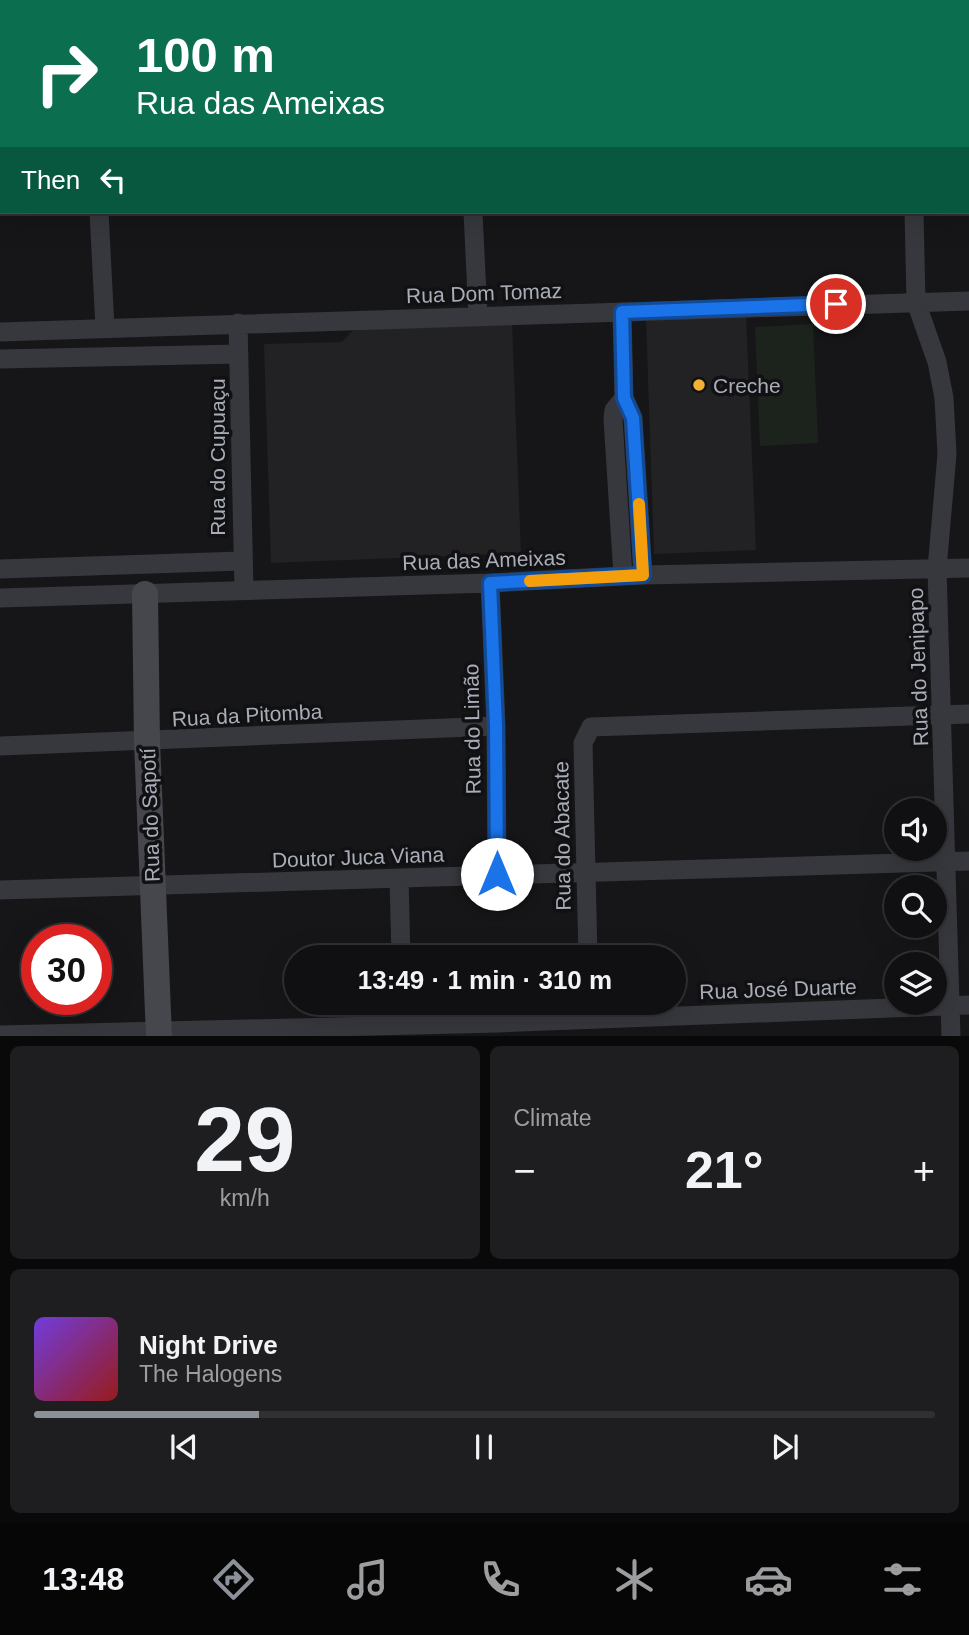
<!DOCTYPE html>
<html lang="en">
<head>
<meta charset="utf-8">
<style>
  body { margin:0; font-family:Arial,sans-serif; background:#1e1e20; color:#f1f3f6; height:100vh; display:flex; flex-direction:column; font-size:26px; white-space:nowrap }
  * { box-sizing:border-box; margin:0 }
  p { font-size:23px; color:#9c9d9f }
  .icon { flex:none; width:38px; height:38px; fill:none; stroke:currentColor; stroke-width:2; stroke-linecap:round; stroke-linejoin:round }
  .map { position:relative; height:1036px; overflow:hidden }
  .panel { display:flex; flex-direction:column; gap:10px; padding:10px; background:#09090a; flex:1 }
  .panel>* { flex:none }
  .top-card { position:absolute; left:0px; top:0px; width:970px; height:214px; box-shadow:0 7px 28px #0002,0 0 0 2px #303032; background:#0b6e4f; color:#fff; overflow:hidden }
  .buttons { position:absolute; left:884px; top:798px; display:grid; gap:14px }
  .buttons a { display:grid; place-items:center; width:63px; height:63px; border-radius:50%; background:#101012; box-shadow:0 7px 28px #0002,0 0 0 2px #303032; font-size:35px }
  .speed { position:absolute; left:21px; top:924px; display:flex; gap:14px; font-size:35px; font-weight:700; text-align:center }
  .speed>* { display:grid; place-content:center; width:91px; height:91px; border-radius:50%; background:#101012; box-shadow:0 7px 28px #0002,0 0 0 2px #303032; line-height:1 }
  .speed .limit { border:10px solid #d22; background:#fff; color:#111 }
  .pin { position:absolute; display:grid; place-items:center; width:60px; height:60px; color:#fff; margin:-30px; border:4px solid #fff; border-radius:50%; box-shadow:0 2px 7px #0007 }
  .me { position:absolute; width:77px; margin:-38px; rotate:0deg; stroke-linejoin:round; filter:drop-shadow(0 0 5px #0008) }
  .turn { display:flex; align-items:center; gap:24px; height:147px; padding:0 21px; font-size:32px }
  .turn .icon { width:91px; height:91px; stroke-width:2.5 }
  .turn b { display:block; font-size:49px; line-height:60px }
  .then { display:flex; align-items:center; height:66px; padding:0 21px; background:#0003; gap:14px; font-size:26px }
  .big { font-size:52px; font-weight:700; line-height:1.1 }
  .panel .card { flex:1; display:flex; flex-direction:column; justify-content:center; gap:10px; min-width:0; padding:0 24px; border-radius:10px; background:#1e1e20 }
  .panel .dial { align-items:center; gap:0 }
  .dial b { font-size:91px; line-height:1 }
  .song { display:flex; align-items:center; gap:21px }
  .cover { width:84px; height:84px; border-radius:10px; background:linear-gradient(135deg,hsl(260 70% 55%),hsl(0 70% 35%)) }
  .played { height:7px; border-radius:4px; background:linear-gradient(90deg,#8c9099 25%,#303032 25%) }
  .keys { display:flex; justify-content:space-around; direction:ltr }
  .heat { display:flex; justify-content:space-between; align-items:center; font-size:38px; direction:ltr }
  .panel .tiles { flex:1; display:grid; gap:10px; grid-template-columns:1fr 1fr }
  .card:last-child { grid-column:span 2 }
  .trip { position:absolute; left:284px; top:945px; width:402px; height:70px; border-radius:35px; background:#101012; box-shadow:0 7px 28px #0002,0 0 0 2px #303032; font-weight:700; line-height:70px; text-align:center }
  .tab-bar { display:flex; height:112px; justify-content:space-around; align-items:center; background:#060607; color:#9c9d9f }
  .tab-bar .icon { width:49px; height:49px }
  .tab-bar .on { color:#8c9099 }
  .tab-bar b { font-size:32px; color:#f1f3f6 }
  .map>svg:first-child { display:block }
  .built { fill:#222225 }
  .green { fill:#1c231d }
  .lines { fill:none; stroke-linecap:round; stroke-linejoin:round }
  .street { stroke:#37383d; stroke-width:19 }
  .secondary { stroke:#45474d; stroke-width:26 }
  .route-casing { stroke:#114b97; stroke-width:18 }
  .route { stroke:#1a73e8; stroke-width:12 }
  .slow { stroke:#f59e0b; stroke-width:12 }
  .poi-dot { fill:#f2b134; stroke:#111113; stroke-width:2.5 }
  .labels { text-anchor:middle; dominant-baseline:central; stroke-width:7; stroke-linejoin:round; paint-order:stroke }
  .street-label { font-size:21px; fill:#a8adb8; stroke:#111113 }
  .poi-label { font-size:21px; fill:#a8adb8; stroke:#111113; text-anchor:start }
</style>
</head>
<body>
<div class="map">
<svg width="969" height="1037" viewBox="0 0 969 1037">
  <rect width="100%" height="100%" fill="#161618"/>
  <!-- built -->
  <path class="built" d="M746,316L756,550L654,554L646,319Z
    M512,323L521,553L271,563L264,344L342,342L356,327Z"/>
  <!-- green -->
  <path class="green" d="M391,0H536V2H391Z
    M813,324L818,443L760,446L755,327Z"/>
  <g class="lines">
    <!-- street -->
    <path class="street" d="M95,0V2
      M384,0V2
      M556,0V2
      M906,0V2
      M968,8H969
      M0,40H2
      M968,152H969
      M0,182H2
      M99,212L105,328
      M473,212L478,316
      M914,212L916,302L937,362L944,398L947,454L937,569L951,1037
      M622,312L624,398L633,418L643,575
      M238,323L244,590
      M0,332L969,301
      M0,359L239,354
      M0,569L241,561
      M623,576L613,419L614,410L624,398
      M490,583L496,726L497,874
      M0,598L490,583L643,575L969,568
      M0,746L496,726
      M399,879L401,957
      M0,890L969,861
      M588,957L583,743L591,727L969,714
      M403,1003L404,1024
      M0,1035L498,1023L969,1005"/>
    <!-- secondary -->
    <path class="secondary" d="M145,594L147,742L159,1037"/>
  </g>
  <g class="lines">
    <!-- route casing -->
    <g class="route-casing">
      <path id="route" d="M497,874L496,726L490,583L643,575L633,418L624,398L622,312L836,304"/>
    </g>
    <!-- route -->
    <use href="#route" class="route"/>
    <!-- slow -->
    <path class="slow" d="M530,581L643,575L639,504"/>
  </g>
  <!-- markers -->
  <circle class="poi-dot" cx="699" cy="385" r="7"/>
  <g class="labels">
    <!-- street labels -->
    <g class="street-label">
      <text transform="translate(484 293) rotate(-2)">Rua Dom Tomaz</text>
      <text transform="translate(217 457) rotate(-90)">Rua do Cupuaçu</text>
      <text transform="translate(484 560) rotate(-2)">Rua das Ameixas</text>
      <text transform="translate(918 667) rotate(-92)">Rua do Jenipapo</text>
      <text transform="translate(247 715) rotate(-3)">Rua da Pitomba</text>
      <text transform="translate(472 729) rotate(-91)">Rua do Limão</text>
      <text transform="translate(150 815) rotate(-92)">Rua do Sapotí</text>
      <text transform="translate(562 836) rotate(-91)">Rua do Abacate</text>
      <text transform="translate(358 857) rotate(-2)">Doutor Juca Viana</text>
      <text transform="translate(778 989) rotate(-2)">Rua José Duarte</text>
    </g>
    <!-- poi labels -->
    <g class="poi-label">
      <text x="713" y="385">Creche</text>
    </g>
  </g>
</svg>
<div class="buttons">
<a><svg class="icon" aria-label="sound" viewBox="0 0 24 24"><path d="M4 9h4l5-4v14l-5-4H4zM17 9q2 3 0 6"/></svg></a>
<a><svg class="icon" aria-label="search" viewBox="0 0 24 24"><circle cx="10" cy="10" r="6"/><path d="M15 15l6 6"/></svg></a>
<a><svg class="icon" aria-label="layers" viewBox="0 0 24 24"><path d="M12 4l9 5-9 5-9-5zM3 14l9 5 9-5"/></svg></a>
</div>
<div class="speed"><div class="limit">30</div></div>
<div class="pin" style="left:836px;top:304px;background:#d93025"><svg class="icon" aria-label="arrive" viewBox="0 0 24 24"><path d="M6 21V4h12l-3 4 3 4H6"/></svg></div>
<svg class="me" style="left:497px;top:874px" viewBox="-20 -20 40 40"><circle r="19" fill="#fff"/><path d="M0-13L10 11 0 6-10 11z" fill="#1a73e8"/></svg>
<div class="trip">13:49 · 1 min · 310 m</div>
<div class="top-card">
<div class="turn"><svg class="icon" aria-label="right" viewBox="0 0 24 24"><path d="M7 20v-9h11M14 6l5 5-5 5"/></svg><div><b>100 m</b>Rua das Ameixas</div></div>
<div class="then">Then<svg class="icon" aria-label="left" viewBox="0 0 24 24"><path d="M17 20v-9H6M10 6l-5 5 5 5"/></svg></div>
</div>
</div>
<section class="panel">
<div class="tiles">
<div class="card dial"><b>29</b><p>km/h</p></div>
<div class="card"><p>Climate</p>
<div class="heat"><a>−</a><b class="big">21°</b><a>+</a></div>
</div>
<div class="card">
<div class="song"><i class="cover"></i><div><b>Night Drive</b><p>The Halogens</p></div></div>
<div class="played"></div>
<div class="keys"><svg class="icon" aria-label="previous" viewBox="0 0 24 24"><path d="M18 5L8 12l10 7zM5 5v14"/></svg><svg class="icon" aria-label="pause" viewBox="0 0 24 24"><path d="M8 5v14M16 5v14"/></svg><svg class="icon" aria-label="next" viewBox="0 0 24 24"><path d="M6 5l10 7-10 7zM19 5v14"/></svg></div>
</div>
</div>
</section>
<nav class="tab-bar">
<b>13:48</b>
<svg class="icon on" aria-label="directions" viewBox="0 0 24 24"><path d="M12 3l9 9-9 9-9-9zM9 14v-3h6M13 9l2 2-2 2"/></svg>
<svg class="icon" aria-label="music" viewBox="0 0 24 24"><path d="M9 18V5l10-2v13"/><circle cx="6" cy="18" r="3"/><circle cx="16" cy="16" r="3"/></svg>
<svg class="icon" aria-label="phone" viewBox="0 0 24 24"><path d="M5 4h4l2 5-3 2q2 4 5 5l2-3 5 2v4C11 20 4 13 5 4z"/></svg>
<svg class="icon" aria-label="climate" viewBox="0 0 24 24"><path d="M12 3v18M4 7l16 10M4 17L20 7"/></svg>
<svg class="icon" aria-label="car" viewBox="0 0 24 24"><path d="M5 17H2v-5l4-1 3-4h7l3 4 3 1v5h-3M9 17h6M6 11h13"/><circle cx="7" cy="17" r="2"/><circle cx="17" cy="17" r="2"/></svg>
<svg class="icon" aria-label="filters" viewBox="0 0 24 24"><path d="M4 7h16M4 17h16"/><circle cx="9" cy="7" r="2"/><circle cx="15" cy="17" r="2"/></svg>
</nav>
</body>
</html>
